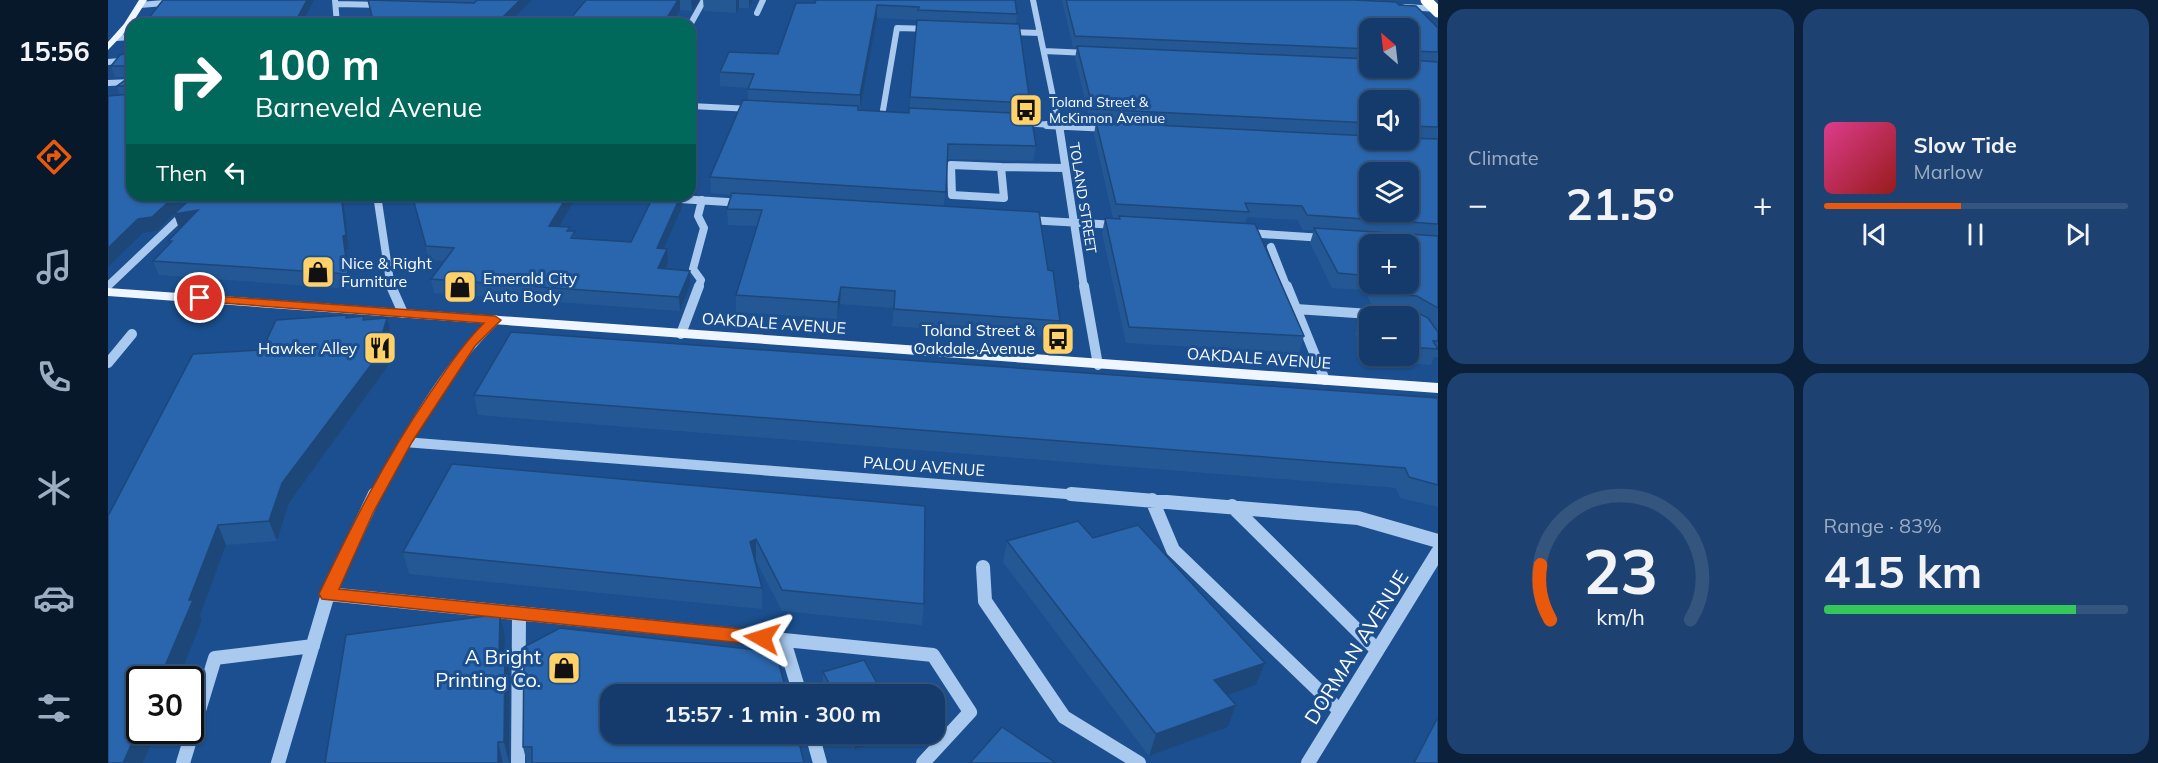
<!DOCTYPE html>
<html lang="en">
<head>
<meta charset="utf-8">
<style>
  body { margin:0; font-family:Mulish,sans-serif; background:#1d4271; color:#f1f3f6; height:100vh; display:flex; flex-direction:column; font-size:22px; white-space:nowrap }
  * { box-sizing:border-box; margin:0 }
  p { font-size:20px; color:#9dadc1 }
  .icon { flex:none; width:33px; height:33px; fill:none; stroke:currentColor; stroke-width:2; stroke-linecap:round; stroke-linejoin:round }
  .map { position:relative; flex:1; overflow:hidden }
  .sheet { display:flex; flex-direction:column; gap:9px; padding:9px; background:#0b203b; width:720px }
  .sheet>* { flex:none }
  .banner { position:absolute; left:18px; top:18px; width:570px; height:183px; border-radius:18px; box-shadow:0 2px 4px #0004,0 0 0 2px #33557e; background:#00695c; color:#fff; overflow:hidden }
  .needle { width:39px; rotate:332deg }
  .buttons { position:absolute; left:1251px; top:18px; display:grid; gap:12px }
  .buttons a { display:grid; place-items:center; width:60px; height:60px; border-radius:12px; background:#143b6b; box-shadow:0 2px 4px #0004,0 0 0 2px #33557e; font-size:30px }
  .speed { position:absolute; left:18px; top:666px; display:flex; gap:12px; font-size:30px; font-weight:700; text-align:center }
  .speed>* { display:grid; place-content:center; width:78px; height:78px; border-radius:50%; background:#143b6b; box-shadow:0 2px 4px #0004,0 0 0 2px #33557e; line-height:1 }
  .speed .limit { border:3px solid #111; border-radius:9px; background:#fff; color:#111 }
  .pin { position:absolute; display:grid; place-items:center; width:51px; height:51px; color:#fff; margin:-26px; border:3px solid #fff; border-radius:50%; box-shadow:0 2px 6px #0007 }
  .me { position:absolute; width:66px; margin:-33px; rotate:276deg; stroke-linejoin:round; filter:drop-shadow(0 0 4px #0008) }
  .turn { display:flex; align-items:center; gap:21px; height:126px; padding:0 30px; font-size:27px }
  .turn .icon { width:78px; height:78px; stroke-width:2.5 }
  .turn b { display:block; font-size:42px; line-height:51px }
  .then { display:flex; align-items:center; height:57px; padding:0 30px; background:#0003; gap:12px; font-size:22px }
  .big { font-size:45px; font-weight:700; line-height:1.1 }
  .sheet .widget { flex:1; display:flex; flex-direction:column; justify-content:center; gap:9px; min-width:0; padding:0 21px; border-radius:18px; background:#1d4271 }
  .sheet .dial { align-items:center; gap:0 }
  .dial svg { height:156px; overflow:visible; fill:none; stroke:#33557e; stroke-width:7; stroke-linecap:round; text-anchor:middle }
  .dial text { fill:#f1f3f6; stroke:none }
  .song { display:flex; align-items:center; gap:18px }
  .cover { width:72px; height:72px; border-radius:9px; background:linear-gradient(135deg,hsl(330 70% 55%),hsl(0 70% 35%)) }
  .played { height:6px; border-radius:3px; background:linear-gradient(90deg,#ea580c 45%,#33557e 45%) }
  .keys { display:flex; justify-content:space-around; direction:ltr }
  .heat { display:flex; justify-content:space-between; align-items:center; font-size:33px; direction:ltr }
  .charge { height:9px; border-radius:4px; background:linear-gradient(90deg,#34c759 83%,#33557e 0) }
  .sheet .tiles { flex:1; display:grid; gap:9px; grid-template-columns:repeat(2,1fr) }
  .trip { position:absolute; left:492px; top:684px; width:345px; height:60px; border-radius:18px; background:#143b6b; box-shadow:0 2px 4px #0004,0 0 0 2px #33557e; font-weight:700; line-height:60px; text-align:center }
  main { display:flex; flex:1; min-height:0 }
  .tab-bar { display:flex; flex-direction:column; width:108px; justify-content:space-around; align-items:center; background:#08182b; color:#9dadc1 }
  .tab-bar .icon { width:42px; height:42px }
  .tab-bar .on { color:#ea580c }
  .tab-bar b { font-size:27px; color:#f1f3f6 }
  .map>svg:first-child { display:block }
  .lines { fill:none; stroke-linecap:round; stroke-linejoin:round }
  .minor-far3 { stroke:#a9c9ee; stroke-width:6 }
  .minor-far2 { stroke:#a9c9ee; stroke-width:8 }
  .minor-far1 { stroke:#a9c9ee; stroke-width:10 }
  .minor { stroke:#a9c9ee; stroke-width:14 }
  .major { fill:#f0f6ff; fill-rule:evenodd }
  .highway-bridge { stroke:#fff; stroke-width:11 }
  .wall { fill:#245895; fill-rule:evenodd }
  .shaded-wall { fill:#1d4779 }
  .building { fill:#2a66ad; stroke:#1d4779; stroke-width:1.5; fill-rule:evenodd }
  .route { fill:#ea580c; stroke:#983908; stroke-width:1.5 }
  .labels { text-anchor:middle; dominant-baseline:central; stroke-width:6; stroke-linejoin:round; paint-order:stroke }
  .far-poi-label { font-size:14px; fill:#fff; stroke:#1b4f8f; text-anchor:start }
  .far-street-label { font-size:14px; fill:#fff; stroke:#1b4f8f }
  .poi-label { font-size:16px; fill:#fff; stroke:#1b4f8f; text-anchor:start }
  .street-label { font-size:16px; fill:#fff; stroke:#1b4f8f }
  .near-street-label { font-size:20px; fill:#fff; stroke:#1b4f8f }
  .near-poi-label { font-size:20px; fill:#fff; stroke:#1b4f8f; text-anchor:end }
</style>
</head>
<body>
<main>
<nav class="tab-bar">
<b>15:56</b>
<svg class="icon on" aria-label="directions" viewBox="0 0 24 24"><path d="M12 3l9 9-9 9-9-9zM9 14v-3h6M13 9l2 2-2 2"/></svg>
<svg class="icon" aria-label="music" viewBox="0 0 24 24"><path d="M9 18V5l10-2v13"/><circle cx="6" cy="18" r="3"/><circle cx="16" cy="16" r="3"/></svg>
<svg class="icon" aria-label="phone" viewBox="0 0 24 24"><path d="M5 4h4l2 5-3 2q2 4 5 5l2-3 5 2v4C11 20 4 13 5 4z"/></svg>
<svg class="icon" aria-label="climate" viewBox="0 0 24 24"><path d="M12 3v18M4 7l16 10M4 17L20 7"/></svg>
<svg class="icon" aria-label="car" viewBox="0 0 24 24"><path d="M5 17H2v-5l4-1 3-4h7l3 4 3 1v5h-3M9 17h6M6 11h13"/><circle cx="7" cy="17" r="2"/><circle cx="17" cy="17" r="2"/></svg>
<svg class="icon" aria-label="filters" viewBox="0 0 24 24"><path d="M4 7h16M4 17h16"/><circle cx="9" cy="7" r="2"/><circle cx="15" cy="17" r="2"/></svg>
</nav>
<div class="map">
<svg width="1330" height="763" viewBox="0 0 1330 763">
  <rect width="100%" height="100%" fill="#1b4f8f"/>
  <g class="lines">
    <!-- minor-far3 -->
    <path class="minor-far3" d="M227,0L229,24
      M925,0L951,126
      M228,4L275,5
      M32,5L92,0
      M1297,7L1330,9
      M649,13L655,0
      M582,25L596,0
      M898,32L932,33
      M8,38L24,37
      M936,51L980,53
      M0,62L24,60
      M0,83L24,82
      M582,106L644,109
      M774,116L789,28L823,29
      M911,123L965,126"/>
    <!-- minor-far2 -->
    <path class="minor-far2" d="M939,125L1000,128
      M951,125L976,288
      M843,165L893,167L896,198L844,195Z
      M893,167L957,168
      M269,195L283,288
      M508,195L635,203
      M920,220L1009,225
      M1139,233L1216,238
      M1163,247L1179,288
      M0,286L96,195
      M590,288L593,280L585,269L596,228L590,216L594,200"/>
    <!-- minor-far1 -->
    <path class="minor-far1" d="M283,286L295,313
      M976,286L990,365
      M1179,286L1217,380
      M1188,309L1292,316
      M573,334L591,286
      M0,363L24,334
      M296,442L983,496
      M267,496C301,433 335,370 387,320"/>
    <!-- minor -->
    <path class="minor" d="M963,494L1250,518L1330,541
      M1044,500L1065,550L1232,711
      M1124,506L1269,650
      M875,567L877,601L956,717L1031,763
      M220,594L825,655L862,712L815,763
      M676,641L692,694
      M704,734L712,763
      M75,763L107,658L205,646
      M170,763L220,594L267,494
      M410,763L411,614
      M1200,763L1330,552"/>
    <!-- major -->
    <path class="major" d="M31,0H39L22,27L0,50V42L16,24Z
      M0,288L1330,383V393L0,296Z"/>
    <!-- highway-bridge -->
    <path class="highway-bridge" d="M1318,0L1330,12"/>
  </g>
  <!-- wall -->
  <path class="wall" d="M272,0H424L400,24Z
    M475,0H592L584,11L572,10L564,24H458L476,3Z
    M595,0H645L641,8H631L628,13L596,11Z
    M708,0L909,14L908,24L922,103L920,114L928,146L925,161L839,159L836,206L940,270L952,321L949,338L784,326L786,308L732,304L729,319L628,312V295L650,226L620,225L619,209L624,195L603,193L602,177L640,100V88L612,86V72L670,54L707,3ZM769,18L810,20L801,113L752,110Z
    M954,0H1274V1L1291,5L1330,28V357H1326L1323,365L1265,360L1262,356H1300V316H1262V355H1258L1247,334L1249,330L1248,328L1254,313L1276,314L1278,308L1265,307L1256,290L1224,288L1202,243L1206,230H1195L1190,220L1139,217L1137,223L1196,336L1191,353L1018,343L994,233L997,218H1005L986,134L988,122L982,121L967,58L969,47H965ZM1262,28H1300V68H1262ZM1262,100H1300V140H1262ZM1262,244L1300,284H1262Z
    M24,40V195H235L241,249L238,250L243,289L51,275L45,261L61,244L74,227L71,228L66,214L49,231L35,233L0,267V96L12,95L9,86L21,77H7L3,66L23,52L21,44Z
    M304,195H466L467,200L451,227H462V231L468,238L523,242L573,195L574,208L556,249L560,263L557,269L582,285L572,311L326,293L323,279L336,261L321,260Z
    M239,315V318L256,316L257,319L283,336L281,344L285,359L181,503L169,541L118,545L92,616L94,620L70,680H32L49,730L35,763H0L154,350Z
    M366,395L1330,398V507L1292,498L1288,488L370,415Z
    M817,506L816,604L814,625L674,611L648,561H647L654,588V609L301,574L295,552Z
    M985,538L1157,663L1148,685L1119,695L1128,705L1120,727L1041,756L895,562L899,541Z
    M392,614L397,636L396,652L402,674L401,763H217Z
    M416,647L696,763H419L415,747Z
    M715,672L775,694H717L715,689Z
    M738,734H788L787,736L746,750Z"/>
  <!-- shaded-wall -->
  <path class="shaded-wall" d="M199,0H206L194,24H186Z
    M412,0H424L400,24H393L392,20Z
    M570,0H572V10L564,24H555Z
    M583,0H592L584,11Z
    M628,0H631V8L628,13Z
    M641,0H645L641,8Z
    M769,5V18L752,110V95Z
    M584,112V125L582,130V116Z
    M68,195H87L90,210L95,224L71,228L66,214L49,231L35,233L0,267V248L30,219Z
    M233,195H235L241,249L238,250L243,289L240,274L235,236Z
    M460,195H466L467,200L443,240L441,226Z
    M573,195L574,208L550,262L549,248Z
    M559,249L560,263L551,283L550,268Z
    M582,271V285L572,311L571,297Z
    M733,287L732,304L729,319L730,302Z
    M279,318L283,336L281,344L285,359L181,503L169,541L161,521L174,483L272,342Z
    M110,525L118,545L92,616L94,620L70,680H51Z
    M648,539V561L642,563V542Z
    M392,614L397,636L396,677L391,655Z
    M397,652L402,674L401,763L396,742Z
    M1157,663L1148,685L1099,702L1106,680Z
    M1128,705L1120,727L1041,756L1048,734Z
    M32,725V730H49L35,763H15Z
    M747,734H788L787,736L746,750Z
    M390,742L395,763H390Z"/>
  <!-- building -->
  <path class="building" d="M55,0H199L186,24H36Z
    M260,0L366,3L369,0H412L392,20L394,24H266Z
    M478,0H570L555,24H458Z
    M708,0H907L909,14L810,10L811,7L769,5L752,95L640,89L646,74L612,72L621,52L670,54L688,3H707Z
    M958,0H1245L1288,2L1291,5L1308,6L1330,28V52L1302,51L1300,53V28H1262V49L967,36Z
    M809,20L911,24L922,103L802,97Z
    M969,46L1262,59V68H1300V57L1303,60L1330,62V127L1300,126V100H1262V123L985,109Z
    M24,52V66H3L12,55Z
    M24,75V88L23,86H9Z
    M24,93V195H68L44,217L30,219L0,248V96L23,94Z
    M635,100L750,106V110L801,113V108L923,114L928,146L840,144L838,192L602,177Z
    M988,122L1262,136V140H1300V138L1330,139V224L1199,215L1194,206L1137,203L1141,212L1008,204ZM1262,172H1300V212H1262Z
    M624,193L931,212L940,270L945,271L952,321L786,309L787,291L733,287L730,302L628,295L654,210L619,209Z
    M87,195H233L238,235L235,236L240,274L45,261L64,241H60L90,210L66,214Z
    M304,195H460L441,226L462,227L459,231H467L463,238L523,242L546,195H573L549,248L559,249L550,268L582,271L571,297L323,279L346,248L318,246Z
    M1011,216L1147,224L1196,336L1021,327L997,218L1012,219Z
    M1206,228L1330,236V308L1309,296L1270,292L1266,284H1300V244H1262V276L1230,273Z
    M1279,307L1301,308L1320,318L1330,332V341H1325L1330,349L1300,347V316H1262V335L1253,318L1257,319L1254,313L1280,314L1279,312L1282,313Z
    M239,315L238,318L256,316L255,320L279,318L272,342L281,341L174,483L161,521L110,525L81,600H85L51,680H32V725L15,763H0V516L85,354L154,350L168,320Z
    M403,332L1330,398V485L1301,477L1297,468L366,395Z
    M344,464L817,506L816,604L674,590L648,539L642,542L654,588L295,552Z
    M970,521L985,538L1030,525L1157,663L1106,680L1128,705L1048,734L899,541Z
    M392,614L391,655L397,652L396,742H390V763H217L238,635Z
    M452,628L668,652L679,694H502V734H689L696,763H424V747H415L416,647Z
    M756,660L775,694H727L715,672Z
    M1330,717V763H1306Z
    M894,727L948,763H862Z"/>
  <!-- route -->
  <path class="route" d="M92,295L387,316L393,320L367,346L304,442L265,513L231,589L654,631L660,633L663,638L660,643L654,645L214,599L211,594C244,525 277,459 320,396C338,370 354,345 376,323L88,301V296Z"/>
  <!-- icons -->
  <defs>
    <g id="bus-square" transform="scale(1.725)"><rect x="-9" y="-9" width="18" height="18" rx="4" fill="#ffd166" stroke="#1b4f8f"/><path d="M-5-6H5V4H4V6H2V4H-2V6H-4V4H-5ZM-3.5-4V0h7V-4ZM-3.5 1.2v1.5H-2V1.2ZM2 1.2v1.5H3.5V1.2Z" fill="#111"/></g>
    <g id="shop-square" transform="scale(1.725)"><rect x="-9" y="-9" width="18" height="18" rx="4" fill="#ffd166" stroke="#1b4f8f"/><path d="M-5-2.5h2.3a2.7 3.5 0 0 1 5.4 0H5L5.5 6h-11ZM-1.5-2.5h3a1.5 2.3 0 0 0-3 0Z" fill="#111"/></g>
    <g id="restaurant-square" transform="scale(1.725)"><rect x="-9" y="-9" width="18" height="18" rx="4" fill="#ffd166" stroke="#1b4f8f"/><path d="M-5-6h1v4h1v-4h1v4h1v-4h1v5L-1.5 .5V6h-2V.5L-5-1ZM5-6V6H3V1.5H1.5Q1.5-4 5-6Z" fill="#111"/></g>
  </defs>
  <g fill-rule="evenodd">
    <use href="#bus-square" x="918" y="110"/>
    <use href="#shop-square" x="210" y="272"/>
    <use href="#shop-square" x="352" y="287"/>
    <use href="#bus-square" x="950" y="339"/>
    <use href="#restaurant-square" x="272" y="348"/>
    <use href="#shop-square" x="456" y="668"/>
  </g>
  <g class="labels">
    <!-- far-poi labels -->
    <g class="far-poi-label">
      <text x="941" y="102">Toland Street &amp;<tspan x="941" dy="16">McKinnon Avenue</tspan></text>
    </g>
    <!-- far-street labels -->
    <g class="far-street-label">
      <text transform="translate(975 198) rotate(81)">TOLAND STREET</text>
    </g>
    <!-- poi labels -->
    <g class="poi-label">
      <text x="233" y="263">Nice &amp; Right<tspan x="233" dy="18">Furniture</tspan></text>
      <text x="375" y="278">Emerald City<tspan x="375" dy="18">Auto Body</tspan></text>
      <text x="927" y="330" text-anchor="end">Toland Street &amp;<tspan x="927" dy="18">Oakdale Avenue</tspan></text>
      <text x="249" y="348" text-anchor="end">Hawker Alley</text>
    </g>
    <!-- street labels -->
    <g class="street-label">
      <text transform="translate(666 323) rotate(4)">OAKDALE AVENUE</text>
      <text transform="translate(1151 358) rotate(4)">OAKDALE AVENUE</text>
      <text transform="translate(816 466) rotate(4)">PALOU AVENUE</text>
    </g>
    <!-- near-street labels -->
    <g class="near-street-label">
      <text transform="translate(1248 647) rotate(-58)">DORMAN AVENUE</text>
    </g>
    <!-- near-poi labels -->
    <g class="near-poi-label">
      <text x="433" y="656">A Bright<tspan x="433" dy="23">Printing Co.</tspan></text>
    </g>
  </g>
</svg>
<div class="buttons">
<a><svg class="needle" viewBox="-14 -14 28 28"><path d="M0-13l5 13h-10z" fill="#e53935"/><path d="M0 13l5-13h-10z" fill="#9dadc1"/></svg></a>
<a><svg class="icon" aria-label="sound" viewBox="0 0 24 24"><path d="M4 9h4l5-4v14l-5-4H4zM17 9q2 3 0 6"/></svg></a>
<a><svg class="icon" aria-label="layers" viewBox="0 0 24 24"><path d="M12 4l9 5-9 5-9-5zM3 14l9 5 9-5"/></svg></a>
<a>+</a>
<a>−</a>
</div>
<div class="speed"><div class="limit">30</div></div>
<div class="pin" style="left:92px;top:298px;background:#d93025"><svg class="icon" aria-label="arrive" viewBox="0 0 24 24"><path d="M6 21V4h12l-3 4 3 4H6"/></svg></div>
<svg class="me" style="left:654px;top:638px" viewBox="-20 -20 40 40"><path d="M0-17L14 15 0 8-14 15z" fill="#ea580c" stroke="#fff" stroke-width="4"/></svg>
<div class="trip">15:57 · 1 min · 300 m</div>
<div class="banner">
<div class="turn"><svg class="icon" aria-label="right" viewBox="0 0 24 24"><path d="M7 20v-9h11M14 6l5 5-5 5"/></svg><div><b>100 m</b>Barneveld Avenue</div></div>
<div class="then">Then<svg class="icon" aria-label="left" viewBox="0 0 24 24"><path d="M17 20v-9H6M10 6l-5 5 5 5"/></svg></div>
</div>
</div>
<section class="sheet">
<div class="tiles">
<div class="widget"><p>Climate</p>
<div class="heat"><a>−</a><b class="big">21.5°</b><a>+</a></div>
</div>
<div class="widget">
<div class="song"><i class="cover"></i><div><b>Slow Tide</b><p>Marlow</p></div></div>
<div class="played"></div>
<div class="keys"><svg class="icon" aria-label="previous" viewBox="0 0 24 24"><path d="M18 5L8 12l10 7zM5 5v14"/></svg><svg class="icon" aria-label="pause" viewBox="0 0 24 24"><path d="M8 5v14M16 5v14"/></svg><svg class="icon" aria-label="next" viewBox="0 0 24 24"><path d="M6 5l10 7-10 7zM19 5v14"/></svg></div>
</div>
<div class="widget dial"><svg viewBox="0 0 100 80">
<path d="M14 69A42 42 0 1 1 86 69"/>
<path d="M14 69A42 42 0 0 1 9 41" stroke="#ea580c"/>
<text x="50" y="56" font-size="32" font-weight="700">23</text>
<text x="50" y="72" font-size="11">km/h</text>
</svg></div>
<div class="widget"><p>Range · 83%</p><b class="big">415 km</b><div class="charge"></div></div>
</div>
</section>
</main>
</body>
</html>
